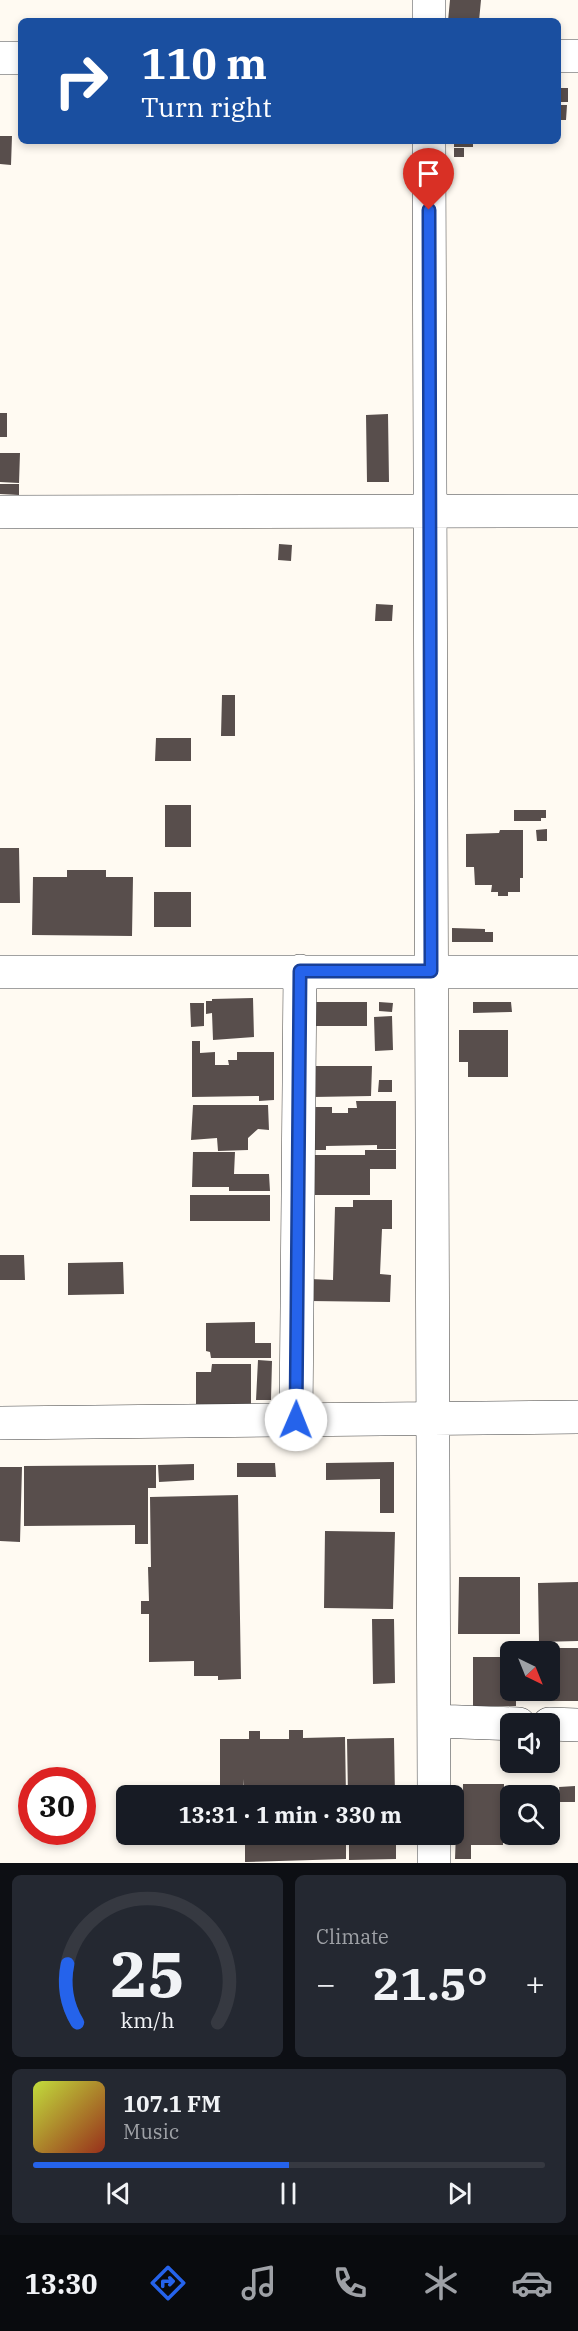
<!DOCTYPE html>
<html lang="en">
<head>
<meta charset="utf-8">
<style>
  body { margin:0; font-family:"IBM Plex Serif",serif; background:#242831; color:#f1f3f6; height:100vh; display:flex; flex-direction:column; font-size:22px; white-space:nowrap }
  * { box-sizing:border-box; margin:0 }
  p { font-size:20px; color:#9ea1a6 }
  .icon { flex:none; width:33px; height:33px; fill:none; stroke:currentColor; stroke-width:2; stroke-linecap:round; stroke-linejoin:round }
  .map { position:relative; height:1863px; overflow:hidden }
  .drawer { display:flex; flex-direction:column; gap:12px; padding:12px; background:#0d0f14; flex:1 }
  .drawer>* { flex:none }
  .guide { position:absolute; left:18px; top:18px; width:543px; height:126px; border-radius:9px; box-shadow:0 3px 9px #0003; background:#1a4fa0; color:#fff; overflow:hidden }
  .needle { width:39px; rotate:137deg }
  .fabs { position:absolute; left:500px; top:1641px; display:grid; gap:12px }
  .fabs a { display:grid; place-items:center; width:60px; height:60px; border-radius:9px; background:#171b24; box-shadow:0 3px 9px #0003; font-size:30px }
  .speed { position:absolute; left:18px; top:1767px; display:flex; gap:12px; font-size:30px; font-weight:700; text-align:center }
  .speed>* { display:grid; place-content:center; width:78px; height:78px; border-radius:50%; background:#171b24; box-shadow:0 3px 9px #0003; line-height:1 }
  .speed .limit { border:9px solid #d22; background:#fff; color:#111 }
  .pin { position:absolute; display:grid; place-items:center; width:51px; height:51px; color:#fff; margin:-62px -26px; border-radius:50% 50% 50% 0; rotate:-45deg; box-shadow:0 0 6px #0007 }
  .pin .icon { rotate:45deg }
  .me { position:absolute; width:66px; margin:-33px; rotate:1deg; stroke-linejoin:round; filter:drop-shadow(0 0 4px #0008) }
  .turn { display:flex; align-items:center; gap:21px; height:126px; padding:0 24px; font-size:27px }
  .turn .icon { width:78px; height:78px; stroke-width:2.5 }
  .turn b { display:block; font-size:42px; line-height:51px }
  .big { font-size:45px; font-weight:700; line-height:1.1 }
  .drawer .tile { flex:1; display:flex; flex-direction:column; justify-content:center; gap:9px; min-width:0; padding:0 21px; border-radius:9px; background:#242831 }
  .drawer .dial { align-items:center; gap:0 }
  .dial svg { height:156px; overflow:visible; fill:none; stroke:#363941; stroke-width:7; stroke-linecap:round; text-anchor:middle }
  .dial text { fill:#f1f3f6; stroke:none }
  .song { display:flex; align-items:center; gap:18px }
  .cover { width:72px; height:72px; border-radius:9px; background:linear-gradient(135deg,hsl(70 70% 55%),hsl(10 70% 35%)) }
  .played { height:6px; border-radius:3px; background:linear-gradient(90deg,#2563eb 50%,#363941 50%) }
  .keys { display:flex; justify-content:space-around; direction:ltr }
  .heat { display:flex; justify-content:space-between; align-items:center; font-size:33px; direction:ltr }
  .drawer .tiles { flex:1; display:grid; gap:12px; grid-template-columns:1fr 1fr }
  .tile:last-child { grid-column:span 2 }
  .trip { position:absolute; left:116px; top:1785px; width:348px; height:60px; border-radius:9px; background:#171b24; box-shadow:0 3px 9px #0003; font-weight:700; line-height:60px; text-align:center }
  .tabs { display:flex; height:96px; justify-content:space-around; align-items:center; background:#090b0e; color:#9ea1a6 }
  .tabs .icon { width:42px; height:42px }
  .tabs .current { color:#2563eb }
  .tabs b { font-size:27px; color:#f1f3f6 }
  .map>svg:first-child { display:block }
  .building { fill:#584e4c }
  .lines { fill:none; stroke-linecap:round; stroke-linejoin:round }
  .minor-casing { stroke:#424242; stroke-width:34 }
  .minor { stroke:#fff; stroke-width:33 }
  .route-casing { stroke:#184099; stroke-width:15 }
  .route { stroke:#2563eb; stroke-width:10 }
</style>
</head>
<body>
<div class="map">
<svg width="578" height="1863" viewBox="0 0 578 1863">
  <rect width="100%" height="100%" fill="#fffaf2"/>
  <!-- building -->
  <path class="building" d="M450,0H481L479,21H448Z
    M558,88H568V102H558Z
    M558,105H567L566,120H558Z
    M0,136H12L11,165L0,164Z
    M454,141H473V147H454Z
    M454,148H464V157H454Z
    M0,413H7V437H0Z
    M388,414L389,482H367L366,415Z
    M0,453H20L19,483L0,482Z
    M0,484H19V495L0,494Z
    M279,544L292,545L291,561L278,560Z
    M376,604L393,605L392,621H375Z
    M222,695H235V736H221Z
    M156,738H191V761H155Z
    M165,805H191V847H165Z
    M514,810H546V818H541V821H514Z
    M547,829V841H537L536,830Z
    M500,830H523V878H520V892H508V896H498V892H491L492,885H475L474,867H466V834L499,833Z
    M0,848H19L20,903H0Z
    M67,870H106V877H133L132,936L32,935L33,877H67Z
    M154,892H191V927H154Z
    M452,928L485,929V932H493V942H452Z
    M253,998L254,1037L213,1040L212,1013L206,1014V1001H212V999Z
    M313,1002H367V1026H313Z
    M379,1002L393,1003L392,1012L379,1011Z
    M473,1002H511L512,1012L473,1013Z
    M190,1003H204V1026L191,1027Z
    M392,1016L393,1050L375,1051L374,1017Z
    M459,1030H508V1077H468V1062H459Z
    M192,1041H200V1053L215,1052V1065H229L228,1060H237V1052H274V1100L259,1101V1096L192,1097Z
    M313,1066H372L371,1096L313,1097Z
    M379,1080H392V1092H378Z
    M356,1101H396V1149H377V1145L326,1146V1150H307V1107H332V1113H348V1108H357Z
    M193,1105H268L269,1130L258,1129L248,1138V1150L218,1151L217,1138L191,1140Z
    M365,1150H396V1169H370V1195H306V1155H365Z
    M193,1152H235L234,1174H269L270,1191H229V1187H192Z
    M190,1195H270V1221H190Z
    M353,1200H392V1229H382L380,1274L391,1275L390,1302L310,1301V1279L333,1280L335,1207H353Z
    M0,1255H24L25,1280H0Z
    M123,1262L124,1294L68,1295V1263Z
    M255,1322V1343H271V1358H211L210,1352L206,1351V1323Z
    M258,1360L272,1361L271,1400H256Z
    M212,1364H251V1405H196V1372H211Z
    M394,1462V1513H380V1479L326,1480V1463Z
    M237,1463H275L276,1477H237Z
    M194,1464V1480L159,1482L158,1465Z
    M156,1465V1488H148V1544H135V1525L24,1526V1466Z
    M0,1467H22L20,1542L0,1541Z
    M238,1495L241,1679L218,1680V1676H194V1661L149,1662V1614H141V1601H149L148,1567H151L150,1497Z
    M325,1531L395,1532L393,1609L324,1608Z
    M459,1577H520V1634H458Z
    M578,1582V1641L539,1642L538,1583Z
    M372,1619H394L395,1683L373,1684Z
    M536,1648H578V1701H536V1690H549V1652H536Z
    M473,1657H510V1690H516V1706H473Z
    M289,1730H303V1738L345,1737L346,1796H244V1779L243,1796H220V1739H249V1731H260V1739H289Z
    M394,1738L395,1796H348L347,1739Z
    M463,1784H504L503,1845H471V1859H455L456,1832L462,1833Z
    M575,1786V1802H560L559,1787Z
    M245,1834H346V1859L245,1862Z
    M349,1834H396V1859L349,1860Z"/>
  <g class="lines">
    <!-- minor casing -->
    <g class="minor-casing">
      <path id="minor" d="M429,0V21
        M558,56H578
        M0,58H21
        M429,141L434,1796
        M0,512L578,511
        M0,972H578
        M296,1420L300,971
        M0,1423L578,1417
        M434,1721L519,1724
        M549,1724L578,1725
        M434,1834V1863"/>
    </g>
    <!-- minor -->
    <use href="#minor" class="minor"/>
  </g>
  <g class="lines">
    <!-- route casing -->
    <g class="route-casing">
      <path id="route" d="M296,1420L300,971H431L429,210"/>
    </g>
    <!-- route -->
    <use href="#route" class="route"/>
  </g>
</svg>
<div class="fabs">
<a><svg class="needle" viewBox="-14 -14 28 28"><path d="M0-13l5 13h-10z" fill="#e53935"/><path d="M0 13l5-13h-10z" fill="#9ea1a6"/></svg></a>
<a><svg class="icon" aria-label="sound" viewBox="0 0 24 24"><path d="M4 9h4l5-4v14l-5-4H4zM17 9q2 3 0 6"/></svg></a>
<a><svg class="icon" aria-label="search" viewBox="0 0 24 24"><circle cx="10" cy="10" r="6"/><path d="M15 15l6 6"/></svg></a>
</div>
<div class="speed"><div class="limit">30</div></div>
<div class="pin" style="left:429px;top:210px;background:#d93025"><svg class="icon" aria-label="arrive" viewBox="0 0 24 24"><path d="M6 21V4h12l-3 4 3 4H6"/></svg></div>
<svg class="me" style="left:296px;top:1420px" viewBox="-20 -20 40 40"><circle r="19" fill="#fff"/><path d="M0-13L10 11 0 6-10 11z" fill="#2563eb"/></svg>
<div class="trip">13:31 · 1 min · 330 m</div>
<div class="guide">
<div class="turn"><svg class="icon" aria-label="right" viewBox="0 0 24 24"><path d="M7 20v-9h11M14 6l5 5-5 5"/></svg><div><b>110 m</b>Turn right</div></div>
</div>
</div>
<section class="drawer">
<div class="tiles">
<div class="tile dial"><svg viewBox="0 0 100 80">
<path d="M14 69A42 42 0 1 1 86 69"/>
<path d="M14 69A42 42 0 0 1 9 39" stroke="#2563eb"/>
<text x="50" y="56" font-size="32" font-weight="700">25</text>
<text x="50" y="72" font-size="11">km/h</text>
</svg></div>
<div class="tile"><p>Climate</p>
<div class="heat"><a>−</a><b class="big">21.5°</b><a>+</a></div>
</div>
<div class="tile">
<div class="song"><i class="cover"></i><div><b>107.1 FM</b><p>Music</p></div></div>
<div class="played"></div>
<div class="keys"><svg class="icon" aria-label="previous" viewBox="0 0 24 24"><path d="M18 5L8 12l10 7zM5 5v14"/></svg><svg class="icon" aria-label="pause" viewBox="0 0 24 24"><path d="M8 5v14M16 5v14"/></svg><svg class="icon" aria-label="next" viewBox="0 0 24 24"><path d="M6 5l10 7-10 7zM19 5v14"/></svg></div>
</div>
</div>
</section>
<nav class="tabs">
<b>13:30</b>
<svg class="icon current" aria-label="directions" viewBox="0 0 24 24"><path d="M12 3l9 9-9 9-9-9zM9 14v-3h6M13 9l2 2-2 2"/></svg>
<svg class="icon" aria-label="music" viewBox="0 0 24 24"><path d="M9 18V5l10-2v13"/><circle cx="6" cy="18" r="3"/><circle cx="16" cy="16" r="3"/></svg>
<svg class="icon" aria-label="phone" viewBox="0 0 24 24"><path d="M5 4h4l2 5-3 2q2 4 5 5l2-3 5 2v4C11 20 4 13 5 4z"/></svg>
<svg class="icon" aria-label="climate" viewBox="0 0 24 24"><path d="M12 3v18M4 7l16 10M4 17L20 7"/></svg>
<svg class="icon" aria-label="car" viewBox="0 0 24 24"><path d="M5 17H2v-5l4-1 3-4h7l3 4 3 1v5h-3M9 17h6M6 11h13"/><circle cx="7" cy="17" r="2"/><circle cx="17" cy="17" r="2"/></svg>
</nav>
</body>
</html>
